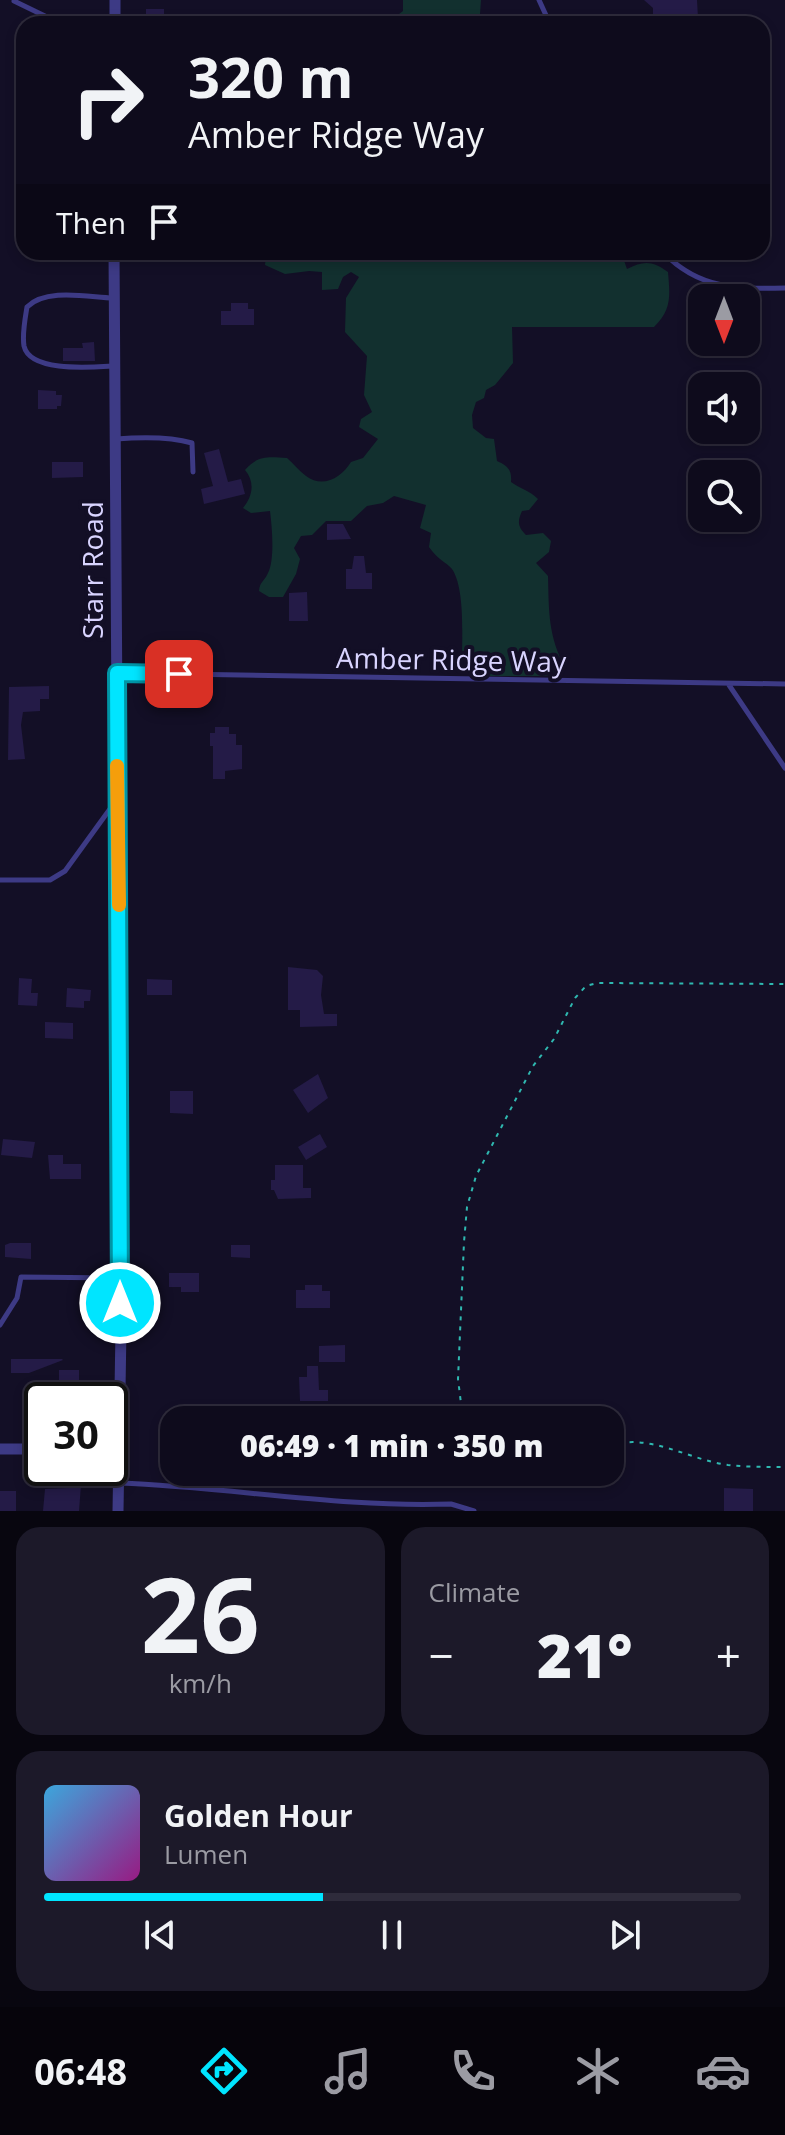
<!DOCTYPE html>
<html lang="en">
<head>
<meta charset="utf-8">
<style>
  body { margin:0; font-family:"Open Sans",sans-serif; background:#1c1929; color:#f1f3f6; height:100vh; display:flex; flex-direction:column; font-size:30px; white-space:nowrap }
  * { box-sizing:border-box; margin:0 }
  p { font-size:26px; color:#9b9ba3 }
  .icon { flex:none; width:44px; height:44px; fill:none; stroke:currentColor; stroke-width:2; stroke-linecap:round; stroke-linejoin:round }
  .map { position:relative; height:1511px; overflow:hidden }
  .panel { display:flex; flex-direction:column; gap:16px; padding:16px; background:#08060f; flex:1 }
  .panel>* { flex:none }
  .guide { position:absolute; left:16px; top:16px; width:754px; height:244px; border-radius:24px; box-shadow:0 4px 12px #0003,0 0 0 2px #2e2b3b; background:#0e0b1c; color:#f1f3f6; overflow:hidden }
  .needle { width:52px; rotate:180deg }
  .fabs { position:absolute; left:688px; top:284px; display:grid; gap:16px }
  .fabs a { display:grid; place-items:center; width:72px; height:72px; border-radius:16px; background:#0e0b1c; box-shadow:0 4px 12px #0003,0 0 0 2px #2e2b3b; font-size:40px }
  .speed { position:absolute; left:24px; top:1382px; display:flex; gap:16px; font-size:40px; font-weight:700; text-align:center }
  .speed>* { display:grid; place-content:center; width:104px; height:104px; border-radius:50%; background:#0e0b1c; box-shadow:0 4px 12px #0003,0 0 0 2px #2e2b3b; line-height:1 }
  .speed .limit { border:4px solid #111; border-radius:12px; background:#fff; color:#111 }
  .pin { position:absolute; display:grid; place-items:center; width:68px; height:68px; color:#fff; margin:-34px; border-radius:16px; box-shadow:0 4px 12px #0006 }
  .me { position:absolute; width:88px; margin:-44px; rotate:0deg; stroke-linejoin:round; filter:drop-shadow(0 0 6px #0008) }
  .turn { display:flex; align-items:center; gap:28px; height:168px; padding:0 40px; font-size:36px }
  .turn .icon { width:104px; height:104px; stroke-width:2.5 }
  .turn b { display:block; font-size:56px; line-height:68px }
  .then { display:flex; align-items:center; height:76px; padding:0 40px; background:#0003; gap:16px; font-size:30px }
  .big { font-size:60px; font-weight:800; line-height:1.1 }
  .panel .tile { flex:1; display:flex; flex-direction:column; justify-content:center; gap:12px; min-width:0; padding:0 28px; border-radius:24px; background:#1c1929 }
  .panel .dial { align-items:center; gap:0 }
  .dial b { font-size:104px; line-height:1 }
  .song { display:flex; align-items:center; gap:24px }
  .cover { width:96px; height:96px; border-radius:12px; background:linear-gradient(135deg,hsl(200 70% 55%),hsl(310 70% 35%)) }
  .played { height:8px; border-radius:4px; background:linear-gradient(90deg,#00e5ff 40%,#2e2b3b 40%) }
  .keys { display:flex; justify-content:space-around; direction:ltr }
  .heat { display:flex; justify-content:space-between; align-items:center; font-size:44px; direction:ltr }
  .panel .tiles { flex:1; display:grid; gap:16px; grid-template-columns:1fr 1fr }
  .tile:last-child { grid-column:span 2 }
  .trip { position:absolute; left:160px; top:1406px; width:464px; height:80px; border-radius:24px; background:#0e0b1c; box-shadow:0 4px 12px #0003,0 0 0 2px #2e2b3b; font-weight:800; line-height:80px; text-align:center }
  .dock { display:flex; height:128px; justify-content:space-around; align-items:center; background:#06040b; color:#9b9ba3 }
  .dock .icon { width:56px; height:56px }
  .dock .selected { color:#00e5ff }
  .dock b { font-size:36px; color:#f1f3f6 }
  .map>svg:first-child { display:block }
  .green { fill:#12302f }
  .building { fill:#241b47 }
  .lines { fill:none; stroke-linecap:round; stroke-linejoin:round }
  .path { stroke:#2fb8b0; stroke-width:2; stroke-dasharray:4 6; stroke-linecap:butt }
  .lane { stroke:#3d3a85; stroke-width:5 }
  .street { stroke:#3d3a85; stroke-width:11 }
  .route-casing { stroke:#0095a6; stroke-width:20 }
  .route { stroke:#00e5ff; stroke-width:14 }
  .slow { stroke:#f59e0b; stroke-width:14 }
  .labels { text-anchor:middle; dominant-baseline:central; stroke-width:8; stroke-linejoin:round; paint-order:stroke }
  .street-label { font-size:28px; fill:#d9d4ff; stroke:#130f26 }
</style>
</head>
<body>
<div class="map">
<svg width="785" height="1511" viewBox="0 0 785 1511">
  <rect width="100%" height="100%" fill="#130f26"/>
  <!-- green -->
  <path class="green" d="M403,0H481L480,14L470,24H386L403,11Z
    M276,252L323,260L329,252H519V262H566L572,252H621L627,269C644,260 653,261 668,272C670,296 672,309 654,327H512L513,363L495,385L486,390L484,398L476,402L472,415L473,428L486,438L494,439L497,461C508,466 512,470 511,482C520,489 529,490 538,499L529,510L522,511C517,522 518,527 526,535L543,533L551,541L549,552L536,563L548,576C549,612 548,635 565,668L549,676H479L462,659C462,636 465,588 452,569C446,562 437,559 429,547L431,533L420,528L426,505L394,496L383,503L367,506L351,521H326L312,535L301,536L294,548L300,559L296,574L283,597H269L259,591C260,581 264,582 268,573C275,559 272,527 270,511L251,513L243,508C253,496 255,482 245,470C258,455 268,457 287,458C293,463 299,471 306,476C323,489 342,477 351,462L363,458L378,439L359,427L361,419L372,412L364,395L367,356L345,332L346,298L359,277L351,272L343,277L338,289L322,290V272L309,271L285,274L265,265L266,256Z"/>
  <!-- building -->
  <path class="building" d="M644,0H697L698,18H653V8Z
    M146,9H164V24H146Z
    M231,303H248V309H254V325H221V311H231Z
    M94,342L95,361H63V348H83L82,343Z
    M38,390L56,391V395H62L61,406H57V409H38Z
    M219,449L228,482L241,479L245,494L204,504L201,489L213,486L204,453Z
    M52,462H83V477L52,478Z
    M327,524H343L351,539L327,540Z
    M354,556H364L366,573H372V589H346V569H352Z
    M307,592L308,621H289V593Z
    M49,686V699H40V711L23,712L21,725L25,759L8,760L9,687Z
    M215,727H229V734H236V745H242V769L225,771V779H213V746H210V733H215Z
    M288,967L317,970L323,976L321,995L324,1014H337V1026L300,1027V1010H288Z
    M19,978L32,979L31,993H38L37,1006L18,1005Z
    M147,979L172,980V995H147Z
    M67,988L91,990L90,1001H84V1008L66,1007Z
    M45,1022L73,1023V1039L45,1038Z
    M318,1074L328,1098L308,1113L293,1090Z
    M170,1091H193V1114L170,1113Z
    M320,1134L327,1147L306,1160L298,1147Z
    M3,1139L35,1142L32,1158L1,1155Z
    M48,1155H63V1164H81V1179H50Z
    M275,1165H303V1188H311V1198L278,1199L274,1190H271V1180H275Z
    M10,1243H31V1259L5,1257V1245Z
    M231,1245H250V1258L231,1257Z
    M169,1273H199V1292H181V1287H169Z
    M305,1285H322V1291H330V1308H296V1290H305Z
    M345,1345V1362H319V1346Z
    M11,1359H62L63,1360L29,1373H11Z
    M307,1366H318L319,1390H328V1401H300L299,1377H307Z
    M59,1370H79V1400H59Z
    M70,1485H81L79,1511H43L45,1489L69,1488Z
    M724,1488L753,1489V1511H724Z
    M0,1491H16V1511H0Z"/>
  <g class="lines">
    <!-- path -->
    <path class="path" d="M463,1420L458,1379L464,1242L467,1207L476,1176L533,1066L554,1039L575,998L586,986L597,983L785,984
      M610,1446C648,1432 689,1460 728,1465C746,1467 766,1467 785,1467"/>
    <!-- lane -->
    <path class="lane" d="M539,0L550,24
      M14,1L47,17L110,24
      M663,252C698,289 736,289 785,288
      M113,298C87,297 46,288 27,307C25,319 22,334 24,346C30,373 93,367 114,366
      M116,439C141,437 168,436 192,443L193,472
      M118,673L785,684
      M729,685L785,768
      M0,880H50L65,871L115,802
      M0,1325L17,1298L21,1277L119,1278
      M120,1483C230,1487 340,1508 451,1504L474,1511"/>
    <!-- street -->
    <path class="street" d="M115,24V0
      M114,252L121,1329L118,1511
      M0,1449H42"/>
  </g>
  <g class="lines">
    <!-- route casing -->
    <g class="route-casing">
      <path id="route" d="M120,1303L117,673L179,674"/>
    </g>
    <!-- route -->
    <use href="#route" class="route"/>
    <!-- slow -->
    <path class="slow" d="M117,766L119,905"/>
  </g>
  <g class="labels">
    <!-- street labels -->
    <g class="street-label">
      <text transform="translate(92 570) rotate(-90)">Starr Road</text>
      <text transform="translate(451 659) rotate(1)">Amber Ridge Way</text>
    </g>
  </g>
</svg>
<div class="fabs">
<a><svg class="needle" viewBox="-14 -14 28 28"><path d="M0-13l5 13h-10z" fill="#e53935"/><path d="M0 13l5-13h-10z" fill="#9b9ba3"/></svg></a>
<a><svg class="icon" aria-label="sound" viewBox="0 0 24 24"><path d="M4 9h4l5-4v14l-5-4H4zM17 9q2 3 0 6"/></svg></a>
<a><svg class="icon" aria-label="search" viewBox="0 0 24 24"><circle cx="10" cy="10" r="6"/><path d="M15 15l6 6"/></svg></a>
</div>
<div class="speed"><div class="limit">30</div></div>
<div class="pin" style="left:179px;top:674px;background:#d93025"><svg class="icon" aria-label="arrive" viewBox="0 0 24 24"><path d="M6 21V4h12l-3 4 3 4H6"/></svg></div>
<svg class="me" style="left:120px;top:1303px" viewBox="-20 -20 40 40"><circle r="17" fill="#00e5ff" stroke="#fff" stroke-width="3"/><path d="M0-11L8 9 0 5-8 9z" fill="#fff"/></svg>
<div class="trip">06:49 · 1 min · 350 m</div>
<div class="guide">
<div class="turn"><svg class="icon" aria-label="right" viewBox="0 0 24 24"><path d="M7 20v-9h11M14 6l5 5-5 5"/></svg><div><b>320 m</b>Amber Ridge Way</div></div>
<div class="then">Then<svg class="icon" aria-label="arrive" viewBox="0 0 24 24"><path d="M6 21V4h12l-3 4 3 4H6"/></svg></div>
</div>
</div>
<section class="panel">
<div class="tiles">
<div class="tile dial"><b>26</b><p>km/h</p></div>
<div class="tile"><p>Climate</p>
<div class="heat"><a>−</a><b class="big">21°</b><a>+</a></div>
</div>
<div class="tile">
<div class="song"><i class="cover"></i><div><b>Golden Hour</b><p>Lumen</p></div></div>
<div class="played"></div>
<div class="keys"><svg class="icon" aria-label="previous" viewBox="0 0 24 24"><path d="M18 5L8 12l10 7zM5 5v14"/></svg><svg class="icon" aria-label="pause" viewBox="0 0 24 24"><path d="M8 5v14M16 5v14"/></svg><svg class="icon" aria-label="next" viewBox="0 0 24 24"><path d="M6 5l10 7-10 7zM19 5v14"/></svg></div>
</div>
</div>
</section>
<nav class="dock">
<b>06:48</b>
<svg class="icon selected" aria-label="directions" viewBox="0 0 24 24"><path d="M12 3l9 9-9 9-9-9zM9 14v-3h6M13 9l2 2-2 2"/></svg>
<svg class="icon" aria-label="music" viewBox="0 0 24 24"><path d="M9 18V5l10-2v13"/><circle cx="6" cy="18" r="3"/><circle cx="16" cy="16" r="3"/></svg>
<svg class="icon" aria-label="phone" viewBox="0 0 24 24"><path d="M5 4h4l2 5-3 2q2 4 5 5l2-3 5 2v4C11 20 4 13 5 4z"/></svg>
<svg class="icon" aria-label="climate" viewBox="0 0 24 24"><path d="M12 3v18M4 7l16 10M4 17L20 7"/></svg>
<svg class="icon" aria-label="car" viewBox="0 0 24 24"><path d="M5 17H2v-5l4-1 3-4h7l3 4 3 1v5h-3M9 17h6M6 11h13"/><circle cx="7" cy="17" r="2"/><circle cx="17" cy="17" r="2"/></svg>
</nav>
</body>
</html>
